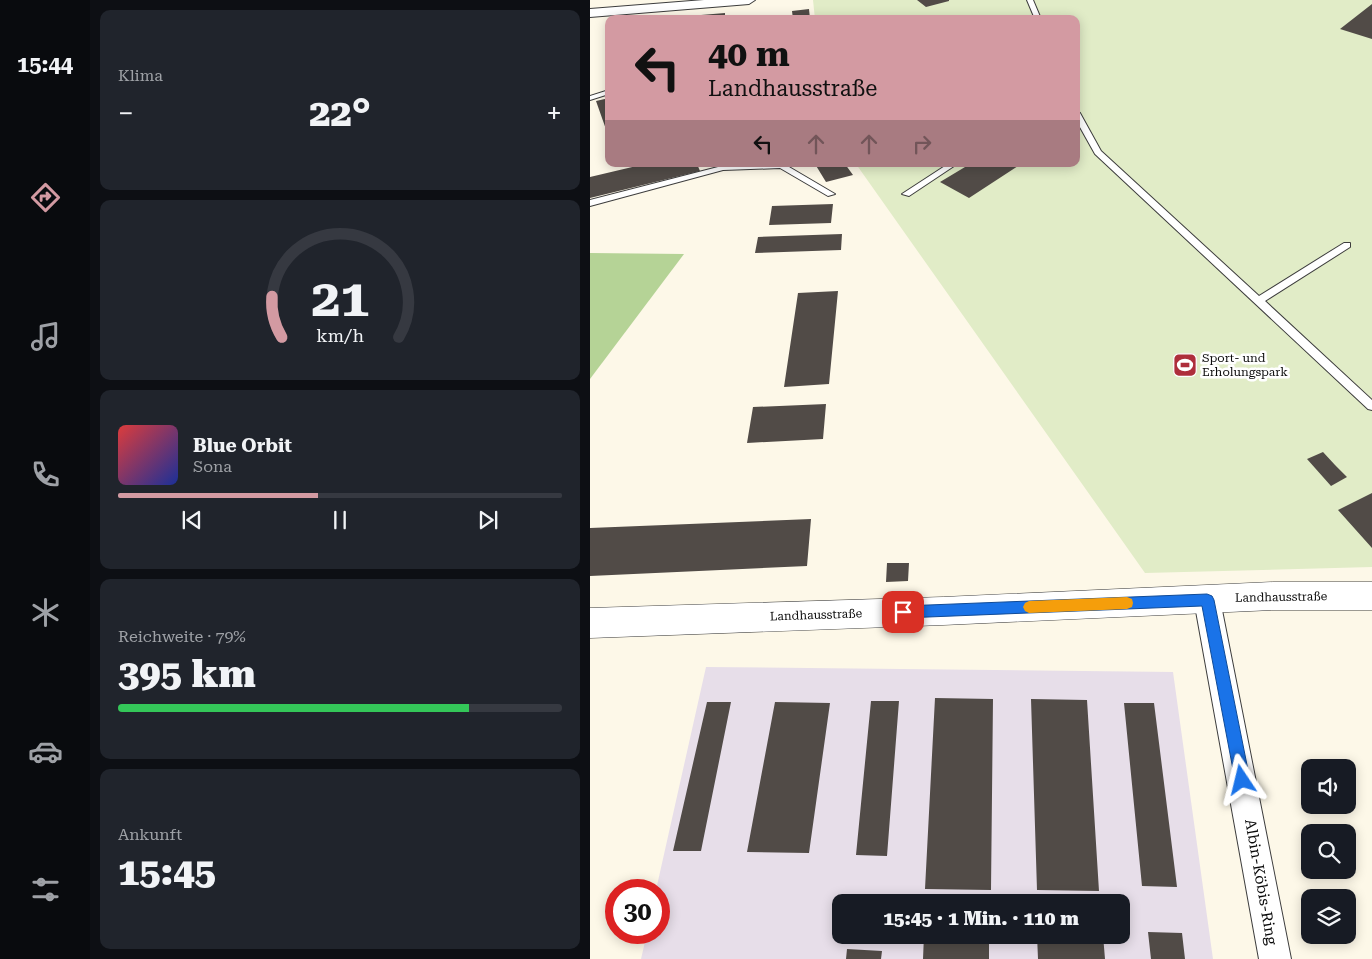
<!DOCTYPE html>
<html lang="de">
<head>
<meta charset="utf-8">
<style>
  body { margin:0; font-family:"Roboto Serif",serif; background:#20242c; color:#f1f3f6; height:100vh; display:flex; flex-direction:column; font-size:19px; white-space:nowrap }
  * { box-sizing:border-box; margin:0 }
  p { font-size:16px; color:#9ea1a6 }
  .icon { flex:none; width:28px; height:28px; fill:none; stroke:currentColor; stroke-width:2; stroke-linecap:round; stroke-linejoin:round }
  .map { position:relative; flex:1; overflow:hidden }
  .sheet { display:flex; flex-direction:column; gap:10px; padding:10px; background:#0d0f14; width:500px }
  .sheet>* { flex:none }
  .guide { position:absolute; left:15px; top:15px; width:475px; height:152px; border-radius:10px; box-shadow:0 2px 12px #0003; background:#d39aa2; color:#111; overflow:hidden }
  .tools { position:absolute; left:711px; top:759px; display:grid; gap:10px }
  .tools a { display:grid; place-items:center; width:55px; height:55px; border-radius:10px; background:#171b24; box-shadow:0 2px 12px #0003; font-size:25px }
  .speed { position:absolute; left:15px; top:879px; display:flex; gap:10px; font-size:25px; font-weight:700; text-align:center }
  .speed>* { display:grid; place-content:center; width:65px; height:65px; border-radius:50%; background:#171b24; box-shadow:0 2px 12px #0003; line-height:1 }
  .speed .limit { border:8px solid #d22; background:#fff; color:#111 }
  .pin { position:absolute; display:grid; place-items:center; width:42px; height:42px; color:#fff; margin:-21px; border-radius:10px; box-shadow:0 2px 8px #0006 }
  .me { position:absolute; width:55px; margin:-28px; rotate:350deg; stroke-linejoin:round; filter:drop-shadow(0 0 4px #0008) }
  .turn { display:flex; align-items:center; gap:18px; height:105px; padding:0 20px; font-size:22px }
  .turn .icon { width:65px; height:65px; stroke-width:2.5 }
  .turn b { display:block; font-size:35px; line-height:42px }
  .lanes { display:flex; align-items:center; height:48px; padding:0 20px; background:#0003; justify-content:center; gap:25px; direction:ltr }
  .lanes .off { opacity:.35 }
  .big { font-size:38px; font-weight:800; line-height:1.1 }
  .sheet .tile { flex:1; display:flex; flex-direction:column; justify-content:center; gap:8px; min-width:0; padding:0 18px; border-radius:10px; background:#20242c }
  .sheet .dial { align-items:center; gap:0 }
  .dial svg { height:130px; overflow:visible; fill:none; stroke:#363941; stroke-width:7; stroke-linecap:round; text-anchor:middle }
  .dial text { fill:#f1f3f6; stroke:none }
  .song { display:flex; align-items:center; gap:15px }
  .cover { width:60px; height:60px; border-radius:8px; background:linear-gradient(135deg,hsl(0 70% 55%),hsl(230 70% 35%)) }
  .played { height:5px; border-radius:2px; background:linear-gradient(90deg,#d39aa2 45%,#363941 45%) }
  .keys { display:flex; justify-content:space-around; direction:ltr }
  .heat { display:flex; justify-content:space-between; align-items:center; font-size:28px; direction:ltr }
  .charge { height:8px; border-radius:4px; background:linear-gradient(90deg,#34c759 79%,#363941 0) }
  .trip { position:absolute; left:242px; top:894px; width:298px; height:50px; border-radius:10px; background:#171b24; box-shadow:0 2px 12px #0003; font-weight:800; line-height:50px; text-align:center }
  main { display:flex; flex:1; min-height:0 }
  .menu { display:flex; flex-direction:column; width:90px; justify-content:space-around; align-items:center; background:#090b0e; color:#9ea1a6 }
  .menu .icon { width:35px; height:35px }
  .menu .active { color:#d39aa2 }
  .menu b { font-size:22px; color:#f1f3f6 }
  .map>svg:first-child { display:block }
  .industrial { fill:#e7dee9; fill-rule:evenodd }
  .forest { fill:#b5d396 }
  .pitch { fill:#e1ecc7 }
  .building { fill:#514b47 }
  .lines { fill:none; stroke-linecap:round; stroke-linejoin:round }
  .service-casing { stroke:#3d3d3d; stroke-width:2 }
  .minor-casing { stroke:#3d3d3d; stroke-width:2 }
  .tertiary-casing { stroke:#3d3d3d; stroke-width:1 }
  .service { fill:#fff; fill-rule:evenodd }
  .minor { fill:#fff; fill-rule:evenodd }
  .tertiary { fill:#fff; fill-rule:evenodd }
  .route { fill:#1a73e8; stroke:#114b97 }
  .slow { fill:#f59e0b }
  .labels { text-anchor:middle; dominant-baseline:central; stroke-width:5; stroke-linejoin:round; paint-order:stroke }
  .poi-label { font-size:12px; fill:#0a0a0a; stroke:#fff; text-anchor:start }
  .street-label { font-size:12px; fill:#0a0a0a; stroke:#fff }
  .near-street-label { font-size:15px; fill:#0a0a0a; stroke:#fff }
</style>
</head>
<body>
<main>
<nav class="menu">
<b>15:44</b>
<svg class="icon active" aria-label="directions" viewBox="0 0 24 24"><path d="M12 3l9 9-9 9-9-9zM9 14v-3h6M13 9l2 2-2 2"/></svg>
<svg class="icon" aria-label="music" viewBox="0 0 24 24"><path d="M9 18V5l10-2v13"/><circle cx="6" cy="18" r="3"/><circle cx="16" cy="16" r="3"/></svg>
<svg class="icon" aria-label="phone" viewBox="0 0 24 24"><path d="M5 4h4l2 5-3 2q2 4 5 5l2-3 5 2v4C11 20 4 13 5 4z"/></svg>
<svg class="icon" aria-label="climate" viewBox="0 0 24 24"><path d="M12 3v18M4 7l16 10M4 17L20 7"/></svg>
<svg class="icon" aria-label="car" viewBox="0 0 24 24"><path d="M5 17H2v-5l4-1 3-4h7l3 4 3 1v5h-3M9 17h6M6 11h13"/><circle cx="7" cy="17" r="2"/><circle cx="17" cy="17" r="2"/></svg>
<svg class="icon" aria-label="filters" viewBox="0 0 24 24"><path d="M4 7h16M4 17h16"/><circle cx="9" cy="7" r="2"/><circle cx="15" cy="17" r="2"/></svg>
</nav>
<section class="sheet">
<div class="tile"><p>Klima</p>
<div class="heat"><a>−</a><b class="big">22°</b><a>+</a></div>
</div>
<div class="tile dial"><svg viewBox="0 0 100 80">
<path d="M14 69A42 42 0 1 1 86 69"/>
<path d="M14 69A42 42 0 0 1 8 44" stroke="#d39aa2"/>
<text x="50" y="56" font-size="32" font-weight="700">21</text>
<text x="50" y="72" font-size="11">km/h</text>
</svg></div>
<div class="tile">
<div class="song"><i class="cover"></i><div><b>Blue Orbit</b><p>Sona</p></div></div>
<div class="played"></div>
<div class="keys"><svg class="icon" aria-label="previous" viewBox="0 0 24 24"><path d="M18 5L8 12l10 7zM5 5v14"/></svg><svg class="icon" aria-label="pause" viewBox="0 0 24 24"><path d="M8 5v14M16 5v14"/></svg><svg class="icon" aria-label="next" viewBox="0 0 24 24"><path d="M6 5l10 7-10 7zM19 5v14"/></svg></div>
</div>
<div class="tile"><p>Reichweite · 79%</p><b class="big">395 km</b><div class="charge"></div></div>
<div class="tile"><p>Ankunft</p><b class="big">15:45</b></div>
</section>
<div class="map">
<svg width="782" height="959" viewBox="0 0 782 959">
  <rect width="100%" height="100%" fill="#fdf8e8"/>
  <!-- industrial -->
  <path class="industrial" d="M116,667L583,672L623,959H51L57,933L69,932V890H66ZM251,902H531V935H251Z"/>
  <!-- forest -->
  <path class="forest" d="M0,253L94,254L0,379Z"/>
  <!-- pitch -->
  <path class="pitch" d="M223,0H782V567L555,573L266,164H486V19H225Z"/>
  <!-- building -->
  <path class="building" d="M327,0H359V1L336,7Z
    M782,4V39L750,29Z
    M219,9L220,19H203L202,11Z
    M135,13V19H111V15Z
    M19,98V135H18L6,101Z
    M55,164H107L110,171L0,198V177Z
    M225,164H255L263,175L236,182Z
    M380,164H431L379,198L350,182Z
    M243,204L241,223L179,225L182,206Z
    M252,234L251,250L165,253L168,237Z
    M248,291L239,384L194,387L208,293Z
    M236,404L233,439L157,443L163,407Z
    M733,452L745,465L757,477L741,486L717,459Z
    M782,493V548L748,510Z
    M221,519L217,566L0,576V528Z
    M297,563H319L318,581L296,582Z
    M345,698L403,699L401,890L335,889Z
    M441,699L497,700L509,891L447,890Z
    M281,701H309L297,856L266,855Z
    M117,702H141L111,851H83Z
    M185,702L240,703L219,853L157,852Z
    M534,703H564L587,887L552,886Z
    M558,932L592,933L595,959H561Z
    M334,935H399V959H333Z
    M447,935H513L515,959H448Z
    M257,949L292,951L291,959H256Z"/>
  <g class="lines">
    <!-- service casing -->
    <g class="service-casing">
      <path id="service" d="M437,0H443L451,19H445Z
        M19,90V94L0,100V96Z
        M486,111L490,113L511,151L669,296L754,243H760V247L675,301L782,400V410L778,409L505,154L486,120Z
        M127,164H135L136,166L194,164L245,194L238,196L190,168L133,170L0,206V200L128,167Z
        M358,164H367L319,196L312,194Z"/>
    </g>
    <!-- minor casing -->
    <g class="minor-casing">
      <path id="minor" d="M114,0H165L159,4L0,17V9Z
        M617,589L626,592L630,600L701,959H669L604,600L608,592Z"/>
    </g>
    <!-- tertiary casing -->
    <g class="tertiary-casing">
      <path id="tertiary" d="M683,582H782V610H683L353,625L0,638V608L353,597Z"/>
    </g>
    <!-- service -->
    <use href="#service" class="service"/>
    <!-- minor -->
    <use href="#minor" class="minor"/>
    <!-- tertiary -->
    <use href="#tertiary" class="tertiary"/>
  </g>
  <!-- route -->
  <path class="route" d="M617,594L622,596L624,600L660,780L658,785L652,787L647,785L645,780L612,606L313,618L309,616L307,612L309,608L313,606Z"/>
  <!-- slow -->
  <path class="slow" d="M537,597L542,599L543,603L542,607L537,609L439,613L435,611L433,607L435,603L439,601Z"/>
  <!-- icons -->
  <defs>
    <g id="stadium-square" transform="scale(1.25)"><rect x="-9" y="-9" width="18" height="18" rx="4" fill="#ae2e3b" stroke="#fff"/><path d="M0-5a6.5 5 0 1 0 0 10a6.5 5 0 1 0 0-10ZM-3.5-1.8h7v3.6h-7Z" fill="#fff"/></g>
  </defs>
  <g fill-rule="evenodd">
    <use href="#stadium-square" x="595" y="365"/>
  </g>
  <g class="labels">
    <!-- poi labels -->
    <g class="poi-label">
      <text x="612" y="358">Sport- und<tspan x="612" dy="14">Erholungspark</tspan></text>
    </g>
    <!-- street labels -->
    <g class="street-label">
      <text transform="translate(691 597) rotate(-1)">Landhausstraße</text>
      <text transform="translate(226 615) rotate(-2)">Landhausstraße</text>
    </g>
    <!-- near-street labels -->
    <g class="near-street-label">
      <text transform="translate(671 882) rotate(80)">Albin-Köbis-Ring</text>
    </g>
  </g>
</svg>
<div class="tools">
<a><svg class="icon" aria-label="sound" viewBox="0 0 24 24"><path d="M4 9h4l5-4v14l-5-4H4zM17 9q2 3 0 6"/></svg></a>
<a><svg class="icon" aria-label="search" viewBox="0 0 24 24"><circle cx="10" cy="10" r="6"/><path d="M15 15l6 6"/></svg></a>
<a><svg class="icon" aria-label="layers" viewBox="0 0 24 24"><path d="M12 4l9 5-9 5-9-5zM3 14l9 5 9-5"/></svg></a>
</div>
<div class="speed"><div class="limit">30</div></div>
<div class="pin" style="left:313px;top:612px;background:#d93025"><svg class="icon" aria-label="arrive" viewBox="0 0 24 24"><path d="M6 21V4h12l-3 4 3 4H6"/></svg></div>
<svg class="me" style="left:652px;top:780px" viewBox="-20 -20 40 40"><path d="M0-17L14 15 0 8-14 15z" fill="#1a73e8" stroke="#fff" stroke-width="4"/></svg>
<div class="trip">15:45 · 1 Min. · 110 m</div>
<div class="guide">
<div class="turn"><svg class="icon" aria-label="left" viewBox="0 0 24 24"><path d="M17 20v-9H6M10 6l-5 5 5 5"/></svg><div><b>40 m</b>Landhausstraße</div></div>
<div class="lanes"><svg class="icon" aria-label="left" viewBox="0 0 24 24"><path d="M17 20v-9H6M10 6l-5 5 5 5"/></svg><svg class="icon off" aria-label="ahead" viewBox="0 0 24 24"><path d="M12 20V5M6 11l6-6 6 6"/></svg><svg class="icon off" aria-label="ahead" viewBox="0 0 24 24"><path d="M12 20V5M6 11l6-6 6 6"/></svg><svg class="icon off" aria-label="right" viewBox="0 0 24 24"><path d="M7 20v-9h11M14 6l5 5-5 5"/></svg></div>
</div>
</div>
</main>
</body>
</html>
